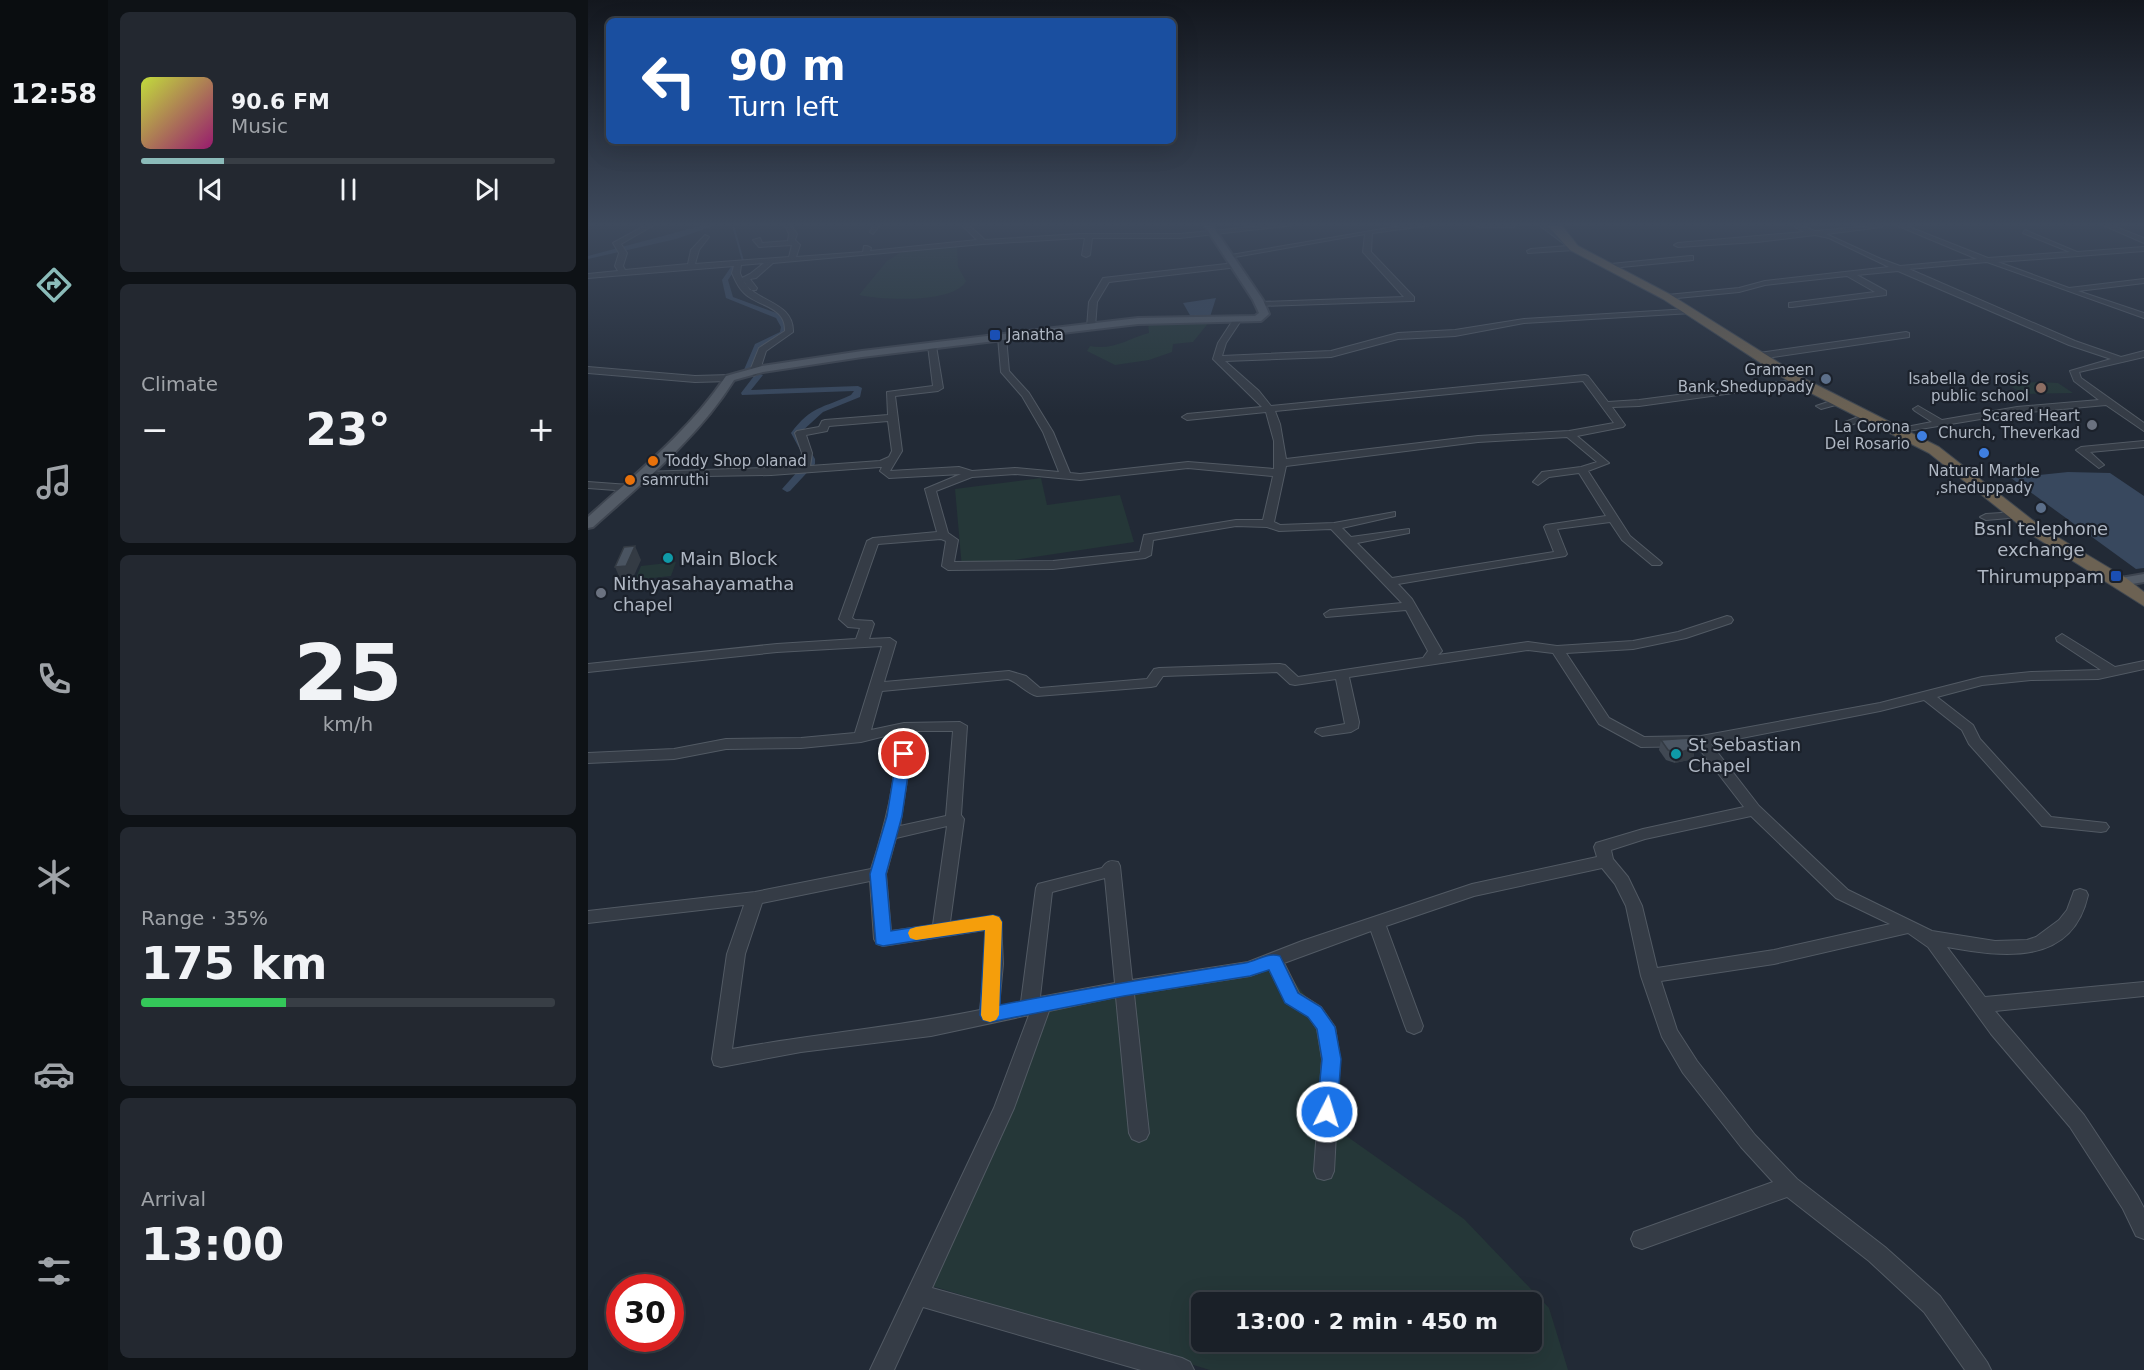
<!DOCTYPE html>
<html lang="en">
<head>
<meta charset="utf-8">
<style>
  body { margin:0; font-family:"DejaVu Sans",sans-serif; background:#232830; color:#f1f3f6; height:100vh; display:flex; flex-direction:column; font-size:22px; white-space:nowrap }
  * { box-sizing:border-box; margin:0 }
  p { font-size:20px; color:#9fa3a8 }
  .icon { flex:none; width:33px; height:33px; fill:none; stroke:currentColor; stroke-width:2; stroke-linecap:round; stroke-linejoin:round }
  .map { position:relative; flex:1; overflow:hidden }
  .details { display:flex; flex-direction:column; gap:12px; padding:12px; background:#0e1216; width:480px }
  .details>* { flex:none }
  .guide { position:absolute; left:18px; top:18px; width:570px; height:126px; border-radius:9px; box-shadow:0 6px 24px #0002,0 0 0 2px #383e45; background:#1a4fa0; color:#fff; overflow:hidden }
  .speed { position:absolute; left:18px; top:1274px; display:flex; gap:12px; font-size:30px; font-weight:700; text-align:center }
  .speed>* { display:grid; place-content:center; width:78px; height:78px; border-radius:50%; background:#1a2028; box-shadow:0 6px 24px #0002,0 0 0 2px #383e45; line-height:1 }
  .speed .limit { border:9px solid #d22; background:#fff; color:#111 }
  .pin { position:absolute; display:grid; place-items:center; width:51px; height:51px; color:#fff; margin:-26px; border:3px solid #fff; border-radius:50%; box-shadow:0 2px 6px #0007 }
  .me { position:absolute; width:66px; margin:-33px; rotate:5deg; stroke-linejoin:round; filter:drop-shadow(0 0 4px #0008) }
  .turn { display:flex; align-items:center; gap:21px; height:126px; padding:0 24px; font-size:27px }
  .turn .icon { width:78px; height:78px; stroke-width:2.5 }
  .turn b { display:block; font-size:42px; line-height:51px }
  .big { font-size:45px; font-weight:800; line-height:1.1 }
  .details .tile { flex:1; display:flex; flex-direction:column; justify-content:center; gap:9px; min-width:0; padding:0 21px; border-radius:9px; background:#232830 }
  .details .dial { align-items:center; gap:0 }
  .dial b { font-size:78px; line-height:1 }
  .song { display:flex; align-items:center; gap:18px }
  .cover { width:72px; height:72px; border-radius:9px; background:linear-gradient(135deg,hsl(70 70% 55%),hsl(320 70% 35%)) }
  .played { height:6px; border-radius:3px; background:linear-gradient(90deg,#8bbbb9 20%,#383e45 20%) }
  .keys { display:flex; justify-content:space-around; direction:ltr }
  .heat { display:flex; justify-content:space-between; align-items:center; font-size:33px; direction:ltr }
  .charge { height:9px; border-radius:4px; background:linear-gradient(90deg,#34c759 35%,#383e45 0) }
  .trip { position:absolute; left:603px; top:1292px; width:351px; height:60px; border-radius:9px; background:#1a2028; box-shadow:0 6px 24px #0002,0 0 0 2px #383e45; font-weight:800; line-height:60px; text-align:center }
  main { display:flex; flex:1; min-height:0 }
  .menu { display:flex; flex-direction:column; width:108px; justify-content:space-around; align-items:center; background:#0a0d10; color:#9fa3a8 }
  .menu .icon { width:42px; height:42px }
  .menu .active { color:#8bbbb9 }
  .menu b { font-size:27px; color:#f1f3f6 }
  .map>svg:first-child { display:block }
  .green { fill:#253738; fill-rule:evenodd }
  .water { fill:#38485e }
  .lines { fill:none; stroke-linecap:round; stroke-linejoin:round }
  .stream { stroke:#38485e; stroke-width:2 }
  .canal { fill:#38485e; fill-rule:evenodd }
  .minor-casing { stroke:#525a64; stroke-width:2 }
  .major-casing { stroke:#3e4550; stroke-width:4 }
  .highway-casing { stroke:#3f4751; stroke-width:2 }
  .minor { fill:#353c46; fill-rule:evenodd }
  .major { fill:#535b66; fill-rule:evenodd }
  .highway { fill:#6c6253; fill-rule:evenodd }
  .wall { fill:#404853 }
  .shaded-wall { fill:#343b44 }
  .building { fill:#4a5461; stroke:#343b44; stroke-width:1.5 }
  .route { fill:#1a73e8; stroke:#114b97; stroke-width:1.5 }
  .slow { fill:#f59e0b }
  .transit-dot { fill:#1a4fb4; stroke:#1b212b; stroke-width:2 }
  .service-dot { fill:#5c6f8a; stroke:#1b212b; stroke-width:2 }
  .education-dot { fill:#8d6e63; stroke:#1b212b; stroke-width:2 }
  .worship-dot { fill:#6b7280; stroke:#1b212b; stroke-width:2 }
  .shop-dot { fill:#3f7fe0; stroke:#1b212b; stroke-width:2 }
  .food-dot { fill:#e8710a; stroke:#1b212b; stroke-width:2 }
  .culture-dot { fill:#0f9aa8; stroke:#1b212b; stroke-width:2 }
  .labels { text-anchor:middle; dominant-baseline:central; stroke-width:4.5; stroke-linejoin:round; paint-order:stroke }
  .far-poi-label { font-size:15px; fill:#afb7c3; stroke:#1b212b; text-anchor:end }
  .poi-label { font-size:18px; fill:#afb7c3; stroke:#1b212b; text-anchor:start }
</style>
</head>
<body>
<main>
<nav class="menu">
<b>12:58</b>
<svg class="icon active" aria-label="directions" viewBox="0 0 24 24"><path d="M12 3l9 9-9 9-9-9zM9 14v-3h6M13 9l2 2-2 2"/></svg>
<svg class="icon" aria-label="music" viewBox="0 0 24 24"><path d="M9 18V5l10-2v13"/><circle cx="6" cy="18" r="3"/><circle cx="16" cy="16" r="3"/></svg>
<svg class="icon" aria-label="phone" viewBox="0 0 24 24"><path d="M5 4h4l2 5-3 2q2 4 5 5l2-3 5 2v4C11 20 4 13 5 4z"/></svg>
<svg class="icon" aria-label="climate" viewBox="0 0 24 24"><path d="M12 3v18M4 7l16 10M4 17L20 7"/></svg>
<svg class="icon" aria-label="car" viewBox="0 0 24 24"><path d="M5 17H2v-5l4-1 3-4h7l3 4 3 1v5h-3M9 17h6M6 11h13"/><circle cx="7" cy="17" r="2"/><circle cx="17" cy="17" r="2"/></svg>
<svg class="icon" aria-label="filters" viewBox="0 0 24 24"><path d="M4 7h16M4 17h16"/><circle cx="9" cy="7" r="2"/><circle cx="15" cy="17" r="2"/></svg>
</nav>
<section class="details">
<div class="tile">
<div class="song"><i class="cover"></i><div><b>90.6 FM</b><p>Music</p></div></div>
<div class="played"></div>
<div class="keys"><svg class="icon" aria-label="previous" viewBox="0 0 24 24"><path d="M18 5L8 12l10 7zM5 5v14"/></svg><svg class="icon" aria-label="pause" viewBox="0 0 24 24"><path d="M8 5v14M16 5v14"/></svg><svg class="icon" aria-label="next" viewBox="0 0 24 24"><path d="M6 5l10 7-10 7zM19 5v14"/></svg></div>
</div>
<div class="tile"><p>Climate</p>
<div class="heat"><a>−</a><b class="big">23°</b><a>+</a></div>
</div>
<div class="tile dial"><b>25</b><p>km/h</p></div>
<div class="tile"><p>Range · 35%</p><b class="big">175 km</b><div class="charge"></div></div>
<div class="tile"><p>Arrival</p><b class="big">13:00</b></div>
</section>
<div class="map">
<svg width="1556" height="1370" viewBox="0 0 1556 1370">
  <rect width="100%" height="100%" fill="#222a36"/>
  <!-- green -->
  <path class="green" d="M369,246L370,267L378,281C366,304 293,300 271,295L299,261L313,252Z
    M622,321L605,342L585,344L584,352L561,360L527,365L499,351L502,346C525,351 541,338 561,333L560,323Z
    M1450,382L1470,383L1485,393L1435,394L1419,384Z
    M453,478L459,505L532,495L546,542L374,568L367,489Z
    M88,562L83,576L47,580L53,566Z
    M692,963L749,1037L757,1135L876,1219L961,1308L980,1370H622L344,1286L458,1009ZM614,1302H944V1341H614Z"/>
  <!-- water -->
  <path class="water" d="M116,225H128L88,239L0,259V256Z
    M628,298L622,317H603L595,303Z
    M1480,472L1522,473L1556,496V568L1548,569L1423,478Z"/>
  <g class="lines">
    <!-- stream -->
    <path class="stream" d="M145,225L155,261"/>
    <!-- canal -->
    <path class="canal" d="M153,260L158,261L149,266L140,280L145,297L194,315L201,327L199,335L173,347L164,370L165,372L161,374L155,372L167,344L192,332L193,327L188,318L138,298L134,280L145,264Z
      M165,372L175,375L163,390L270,386L274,388L272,397L235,412L212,433L227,459V464L202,491L199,492L194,489L217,463V459L203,433C223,406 235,408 263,395L266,391L154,395L153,393L166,376L164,374Z"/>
    <!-- minor casing -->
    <g class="minor-casing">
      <path id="minor" d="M58,225H66L33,244L39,253L35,266L37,270L100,264L103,250L117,235L121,237L111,250L107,264L201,257L204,245L171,247L165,240L172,238L174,243L200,241L201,234L197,225H203L209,234L207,240L212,245L208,257L275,252L276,246H279L283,248L282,251L389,240L374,225H381L397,240L492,234H592L685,225H706L592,238H504L502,255L498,257L494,255L497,238H492L395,244L185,263L168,278L162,279L169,288L168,290H162L155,280C167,303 206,301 205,332L178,351L171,373L166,376L161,373L171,348L197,331C198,309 176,307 161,297C152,291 148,282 144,273L146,266L0,278V274L30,271L27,266L31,253L25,243ZM176,263L162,274L154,278L152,273L153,265Z
        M286,225H292L285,234L282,232Z
        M818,225H844L784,233L783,252L826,297V301H823L672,306L668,304L672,302L816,297L775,252L777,234L641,258L637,256Z
        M888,225H928L925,227H891Z
        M951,225H958L990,248L986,250L940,253L939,251L943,249L979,246Z
        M1204,225H1212L1227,231L1296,225L1293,227L1238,234L1293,259L1312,266L1389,259L1308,225H1316L1400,258L1482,252L1435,233L1437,230L1489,252L1556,247V251L1410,262L1481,288L1556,279V283L1490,291L1556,313V318L1399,262L1321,269L1487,341L1533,357L1556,351V357L1491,372L1493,378L1556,423V431L1518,405L1429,413L1308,433V429L1344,422L1327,411L1325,409L1330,406L1354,420L1429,407L1511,400L1486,381L1482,371L1523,359L1481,345L1310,271L1269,275L1298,291V295L1204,307H1201V303L1287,292L1259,276L1177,285L1151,292L1079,299L1075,297L1079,295L1151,288L1177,281L1301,267L1241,238L1227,235L1169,242L1090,247L1086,245L1090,243L1216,232Z
        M1515,225H1523L1556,238V243Z
        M1102,256H1105V260L1023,268L1019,266L1023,264Z
        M647,263H650V267L521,282L509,302L507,327L503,330L499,327L501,302L515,278Z
        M1101,309H1104V313L936,323L867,336L810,339L743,357L637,361L671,391L683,406L997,375L1000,376L1020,402L1051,400L1213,379V383L1210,384L1051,406L1024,407L1037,425L1035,427L989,436L1021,463L1000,471L1042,536L1072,561L1074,563L1072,565H1064L1034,540L1022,522L969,529L979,554L977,556L810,584L824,599L854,651L850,655L940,642L969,646L1045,641L1090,632L1139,616L1143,617L1145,620L1143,623L1098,638L1045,649L978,653L1021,718L1056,737L1113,736L1292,703L1394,677L1443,672L1513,670L1469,641L1468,638L1474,634L1527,667L1556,661V669L1510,679L1443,680L1394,685L1349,697L1385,725L1392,739L1463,817L1518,823L1521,827L1518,831L1513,832L1454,826L1381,744L1374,730L1336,700L1292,711L1123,744L1171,806L1260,890L1344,931L1407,941L1439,940L1448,937L1471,920L1479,910L1486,891L1492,889L1498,891L1500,895C1484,967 1414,957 1359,947L1397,997L1556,982V996L1407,1011L1496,1115L1549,1195L1556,1208V1239L1548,1236L1535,1209L1482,1127L1403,1034L1340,947L1320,933L1186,964L1073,981L1089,1030L1109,1061L1167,1135L1209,1179L1297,1247L1352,1296L1399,1362L1403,1370H1377L1336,1312L1281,1261L1199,1197L1054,1249L1046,1246L1043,1239L1046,1232L1185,1182L1153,1147L1095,1073L1074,1037L1053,976L1038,906L1027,884L1014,868L886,896L798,926L835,1026L833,1031L826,1034L819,1031L817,1026L783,931L696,963L711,993L733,1007L747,1027L752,1059L746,1171L743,1178L736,1180L729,1178L726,1171L734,1059L729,1029L721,1017L698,1003L681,969L662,976L546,994L561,1133L558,1139L551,1142L544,1139L541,1133L528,997L461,1011L426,1108L344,1288L594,1358L602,1362L606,1370H553L335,1307L306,1370H282L406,1108L441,1015L343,1036L213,1052L133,1067L126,1065L124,1059L139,954L156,905L0,923V911L167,892L283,869C297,825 309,780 309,733L273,742L213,748L138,749L86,759L0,763V753L86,749L138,739L213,738L267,733L294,646L189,652L0,672V664L189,644L268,639L272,628L260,627L251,619L279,541L285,538L349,532L337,489L373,474L301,478L292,471L294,467H292L183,475L59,477L54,474L55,472L211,467L214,453L207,433L209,431L231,427L234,421L237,420L300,415L299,392L345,386L340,346L344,343L348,346L355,388L350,391L307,396L314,451L302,471L371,467L384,471L427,468L471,472L455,432L434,396L413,372L410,337L414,334L418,337L421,371L441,393L465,432L482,473L492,474L600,462L686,469V441L678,412L599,420L594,417L599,414L674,407L625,359L630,343L647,317L654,319L638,343L634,356L743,351L810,333L867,330L936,319ZM995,381L1026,423L981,431L890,436L698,459L692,424L687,411ZM300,421L304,451L301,457L292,461L222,466L224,453L218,435L239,431L241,426ZM979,437L1009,462L993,467L954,472L945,482L950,485L961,477L991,473L1018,516L958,525L956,527L966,552L804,578L769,543L821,533V529L763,537L754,528L807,516V512L746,523L692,525L686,522L698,466L890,442ZM600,468L685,476L675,520H648L556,535L552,552L465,561L366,562L370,540L360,533L348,491L384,477L427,474L492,480ZM648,526L679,527L691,531L743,529L814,603L742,610L736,614L738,617L818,610L840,651L835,658L710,677L697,665L692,664L571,668L566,669L559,679L452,688L438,676L421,671L296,682L308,642L302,638L281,639L286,624L284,621L267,620L264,618L290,544L353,539L358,541L354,566L360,570L465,569L557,558L563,555L565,540ZM940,650L965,653L1011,724L1053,747L1109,746L1156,807L1055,829L1008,843L1006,847L1009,857L884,884L714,941L660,962L544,980L532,866L530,862C522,860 519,861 514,868L450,884L448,888L433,1002L411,1007L415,964L413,922L411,917L405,916L362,922L376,819L373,815L379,726L372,722L316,723L283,730L294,691L420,679C431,683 438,693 449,696L563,687L568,686L575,676L689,672L702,684L707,685L748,679L757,724L729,729L727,732L734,736L763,732L770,728L771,722L761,677ZM323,731H365L358,816L312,826L323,754ZM1163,816L1248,898L1302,924L1186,950L1069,968L1054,906L1040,877L1025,859L1023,850L1057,839ZM359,826L345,925L303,931L298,874L308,838ZM517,878L527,983L452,997L464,892ZM282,881L286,939L289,944L295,946L397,930V964L392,1010C310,1027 226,1034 144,1049L157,954L174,903Z
        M1318,332L1321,333V337L1171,359L1167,356L1171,353Z
        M0,367L107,376L142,375L147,378L142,381L107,382L0,373Z
        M1252,398L1257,401L1255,403L1233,409L1228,406Z
        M1281,413L1284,414V418L1262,425L1257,422Z
        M1556,441V447L1502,452L1516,465L1511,468L1488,450L1493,447Z
        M0,482L41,485L46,488L41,491L0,488Z
        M1429,512L1433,513V517L1398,520L1392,517L1398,514Z"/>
    </g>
    <!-- major casing -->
    <g class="major-casing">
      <path id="major" d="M616,225H624L675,300L681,314L673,321L550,324L274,357L175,372L146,380C109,439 56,481 5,527L0,528V517C50,472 100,432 138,376L174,366L274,351L550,318L667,316L671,313L665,300Z
        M1556,574V582L1532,586L1525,582L1527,579Z"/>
    </g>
    <!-- highway casing -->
    <g class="highway-casing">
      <path id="highway" d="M959,225L975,227L990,246L1083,295L1215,378L1351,447L1456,529L1538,578L1556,592V606L1444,535L1341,453L1205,384L1075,299L982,250Z"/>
    </g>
    <!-- minor -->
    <use href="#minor" class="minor"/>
    <!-- major -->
    <use href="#major" class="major"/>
    <!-- highway -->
    <use href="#highway" class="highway"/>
  </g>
  <!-- wall -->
  <path class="wall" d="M1073,740L1102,741L1107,748L1105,759L1087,763L1078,760L1071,750Z"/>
  <!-- shaded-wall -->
  <path class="shaded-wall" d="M47,546L53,560L44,580L33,581L27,567Z
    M1107,748L1105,759L1087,763L1089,753Z"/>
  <!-- building -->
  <path class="building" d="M47,546L38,566L27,567L36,547Z
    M1102,738L1101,740L1107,748L1089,753L1080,750L1073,740Z"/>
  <!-- sky -->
  <linearGradient id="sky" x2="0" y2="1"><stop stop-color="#13171e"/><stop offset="0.54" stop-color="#3e4a5d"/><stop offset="1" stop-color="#3e4a5d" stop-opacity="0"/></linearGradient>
  <rect width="1556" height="416" fill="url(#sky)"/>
  <!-- route -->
  <path class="route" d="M316,749L323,754L314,816L298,874L303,931L405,915L411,917L414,922L412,1005C493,989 575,976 657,963C669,961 680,952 692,956L710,993L733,1007L747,1027L753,1059L749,1112L746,1118L739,1121L732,1118L729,1112L734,1059L729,1029L720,1017L697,1003L681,970L662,976L536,996L402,1022L395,1020L392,1015L397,930L295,946L288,944L282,874L299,816L309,754Z"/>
  <!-- slow -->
  <path class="slow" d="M405,915L411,917L414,922L411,1015L408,1020L402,1022L395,1020L393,1015L397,930L328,940L322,938L320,933L322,929L328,927Z"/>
  <!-- markers -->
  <g class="transit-dot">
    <rect x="401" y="329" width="12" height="12" rx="3"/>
    <rect x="1522" y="570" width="12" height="12" rx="3"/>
  </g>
  <g class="service-dot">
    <circle cx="1238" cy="379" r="6"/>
    <circle cx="1453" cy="508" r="6"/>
  </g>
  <circle class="education-dot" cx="1453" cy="388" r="6"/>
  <g class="worship-dot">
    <circle cx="1504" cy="425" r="6"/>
    <circle cx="13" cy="593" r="6"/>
  </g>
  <g class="shop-dot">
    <circle cx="1334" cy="436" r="6"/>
    <circle cx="1396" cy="453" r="6"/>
  </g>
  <g class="food-dot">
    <circle cx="65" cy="461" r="6"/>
    <circle cx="42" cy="480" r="6"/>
  </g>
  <g class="culture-dot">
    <circle cx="80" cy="558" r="6"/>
    <circle cx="1088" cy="754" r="6"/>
  </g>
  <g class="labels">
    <!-- far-poi labels -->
    <g class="far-poi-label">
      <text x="419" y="335" text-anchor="start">Janatha</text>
      <text x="1226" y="370">Grameen<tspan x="1226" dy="17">Bank,Sheduppady</tspan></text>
      <text x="1441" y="379">Isabella de rosis<tspan x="1441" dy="17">public school</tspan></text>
      <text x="1492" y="416">Scared Heart<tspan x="1492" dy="17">Church, Theverkad</tspan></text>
      <text x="1322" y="427">La Corona<tspan x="1322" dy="17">Del Rosario</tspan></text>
      <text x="77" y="461" text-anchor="start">Toddy Shop olanad</text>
      <text x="1396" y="471" text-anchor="middle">Natural Marble<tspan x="1396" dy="17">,sheduppady</tspan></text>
      <text x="54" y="480" text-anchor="start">samruthi</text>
    </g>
    <!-- poi labels -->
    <g class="poi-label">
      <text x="1453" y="528" text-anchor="middle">Bsnl telephone<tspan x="1453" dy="21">exchange</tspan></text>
      <text x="92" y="558">Main Block</text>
      <text x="1516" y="576" text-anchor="end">Thirumuppam</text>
      <text x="25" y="583">Nithyasahayamatha<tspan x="25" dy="21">chapel</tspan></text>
      <text x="1100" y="744">St Sebastian<tspan x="1100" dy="21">Chapel</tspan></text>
    </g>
  </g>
</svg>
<div class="speed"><div class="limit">30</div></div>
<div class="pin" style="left:316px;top:754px;background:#d93025"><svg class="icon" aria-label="arrive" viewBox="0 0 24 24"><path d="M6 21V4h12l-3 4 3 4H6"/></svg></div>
<svg class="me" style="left:739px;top:1112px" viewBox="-20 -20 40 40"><circle r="17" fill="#1a73e8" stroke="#fff" stroke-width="3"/><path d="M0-11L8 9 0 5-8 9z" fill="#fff"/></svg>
<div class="trip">13:00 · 2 min · 450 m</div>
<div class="guide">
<div class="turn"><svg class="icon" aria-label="left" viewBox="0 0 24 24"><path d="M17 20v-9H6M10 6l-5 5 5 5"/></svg><div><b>90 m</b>Turn left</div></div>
</div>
</div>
</main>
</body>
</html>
